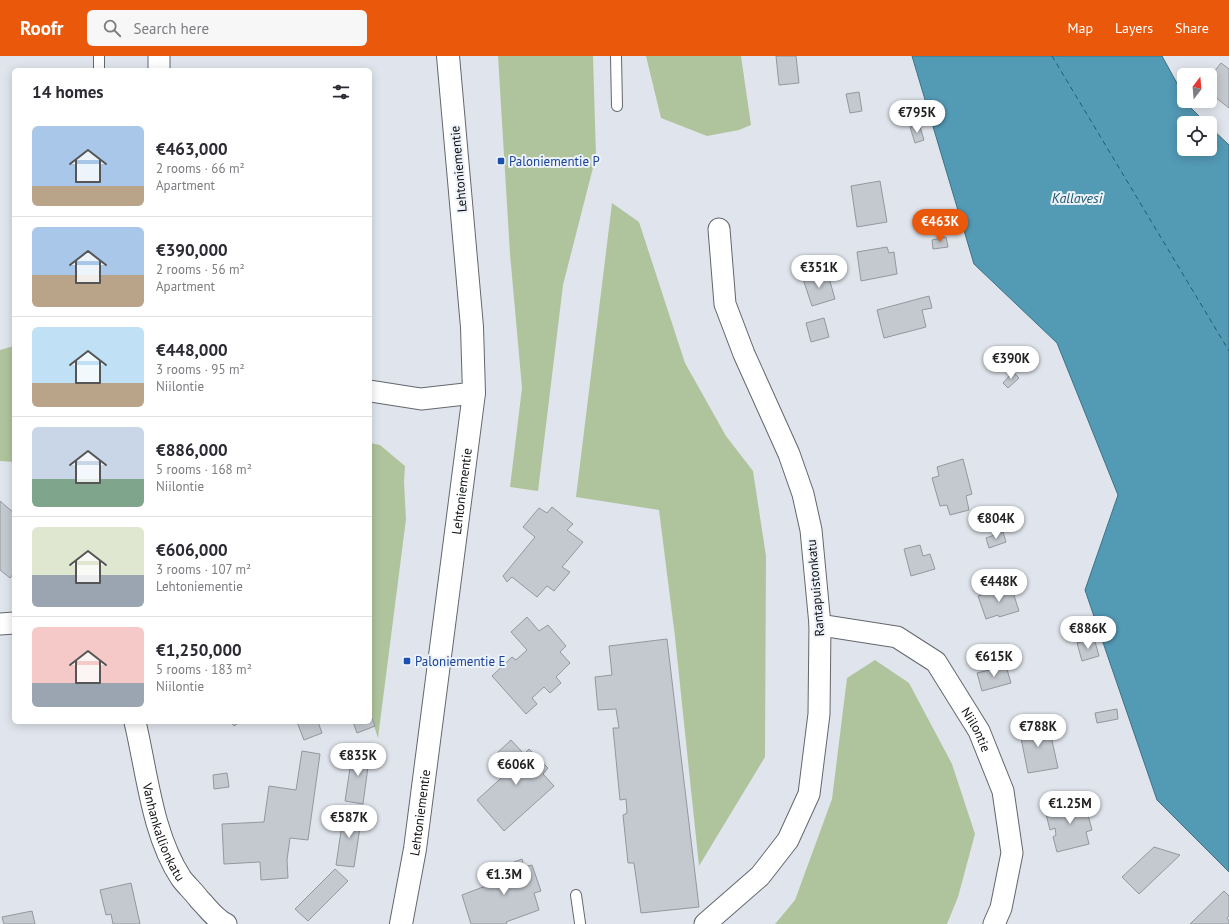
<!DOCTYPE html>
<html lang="en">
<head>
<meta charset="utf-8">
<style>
  body { margin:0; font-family:"PT Sans",sans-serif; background:#f7f7f7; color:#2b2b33; height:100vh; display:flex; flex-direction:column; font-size:15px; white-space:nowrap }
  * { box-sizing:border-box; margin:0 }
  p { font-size:13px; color:#7c7c81 }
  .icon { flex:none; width:22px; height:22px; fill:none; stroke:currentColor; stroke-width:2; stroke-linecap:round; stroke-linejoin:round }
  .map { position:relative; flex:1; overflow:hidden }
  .side { position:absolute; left:12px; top:12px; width:360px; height:656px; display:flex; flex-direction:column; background:#fff; border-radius:6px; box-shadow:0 2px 10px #0003 }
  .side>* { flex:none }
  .needle { width:26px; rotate:16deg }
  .buttons { position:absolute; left:1177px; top:12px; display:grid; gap:8px }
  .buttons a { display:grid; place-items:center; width:40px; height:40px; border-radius:6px; background:#fff; box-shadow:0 2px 10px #0003; font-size:20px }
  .price { position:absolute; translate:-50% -34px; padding:0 9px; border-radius:14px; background:#fff; color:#222; font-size:13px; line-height:26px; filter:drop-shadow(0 1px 2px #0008) }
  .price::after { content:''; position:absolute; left:50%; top:24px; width:12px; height:9px; margin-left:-6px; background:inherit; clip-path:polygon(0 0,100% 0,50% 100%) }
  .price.selected { background:#ea580c; color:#fff }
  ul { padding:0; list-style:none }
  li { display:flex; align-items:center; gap:12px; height:100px; padding:0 20px }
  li+li { border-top:1px solid #e1e1e2 }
  li span { display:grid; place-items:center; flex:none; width:112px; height:80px; border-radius:6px; color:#555 }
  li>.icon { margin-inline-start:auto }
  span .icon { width:48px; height:48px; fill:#fffc; stroke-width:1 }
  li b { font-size:17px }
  h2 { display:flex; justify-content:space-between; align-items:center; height:48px; padding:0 20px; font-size:17px }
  header { display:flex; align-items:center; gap:24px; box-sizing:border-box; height:56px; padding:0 20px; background:#ea580c; color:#fff }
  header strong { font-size:19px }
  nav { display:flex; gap:22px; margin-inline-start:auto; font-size:14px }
  .search { width:280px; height:36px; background:#f7f7f7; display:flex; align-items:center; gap:10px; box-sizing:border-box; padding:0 14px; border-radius:6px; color:#7c7c81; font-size:15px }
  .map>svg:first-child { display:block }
</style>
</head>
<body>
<header>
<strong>Roofr</strong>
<div class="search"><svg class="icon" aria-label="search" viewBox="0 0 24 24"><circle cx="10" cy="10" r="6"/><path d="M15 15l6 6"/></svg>Search here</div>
<nav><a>Map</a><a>Layers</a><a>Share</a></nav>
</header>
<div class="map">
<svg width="1229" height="868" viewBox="0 0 1229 868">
  <rect width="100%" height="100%" fill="#e0e5ed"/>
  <path fill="#afc49d" d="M498 0H593L596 100 563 229 538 435 510 431 522 332 510 198Z
    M646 0H741L751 69 739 74 707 80 661 62Z
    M612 147 639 166 685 307 726 380 753 415 766 500 765 701 699 810 675 581 659 454 576 441Z
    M14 290V406L0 405V294Z
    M370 387 380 389 405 410 404 426 406 463 378 682 370 658Z
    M875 604 909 627 952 708 975 778 958 841 947 868H775L795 844 832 743 847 622Z"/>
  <path fill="#539ab5" stroke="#3e7184" d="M912 0H1162L1184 40V45H1187L1190 51 1206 67H1184V93H1210V71L1229 89V816L1157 744 1085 534 1118 439 1057 287 974 208Z"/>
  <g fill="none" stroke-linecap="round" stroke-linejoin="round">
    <path stroke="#215b6f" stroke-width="1" stroke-dasharray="5 4" stroke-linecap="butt" d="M1052 0 1229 295"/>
  </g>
  <path fill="#c4c9d0" stroke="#93979e" d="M776 0H796L799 27 779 29Z
    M1221 7 1229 13V52L1210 37V21Z
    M859 36 862 55 850 57 846 38Z
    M919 68 924 84 915 87 910 71Z
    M880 125 887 166 857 171 851 130Z
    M946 181 948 191 933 193 932 184Z
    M887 191 889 197 894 196 897 218 861 225 857 196Z
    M827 215 835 243 812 250 803 223Z
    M929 240 932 252 922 254 926 271 884 282 877 254Z
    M824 262 829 281 811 286 806 267Z
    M1013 316 1019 322 1008 332 1003 327Z
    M963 403 972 438 966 440 969 454 950 459 947 449 940 450 932 422 939 420 937 411Z
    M0 445 14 457V517L10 522 0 514Z
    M552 451 573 468 567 474 583 486 562 511 570 516 554 535 547 530 537 541 512 521 507 526 503 520 535 481 523 471 539 452 547 457Z
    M1003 476 1006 486 989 492 986 482Z
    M920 489 923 500 930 498 935 513 911 520 904 493Z
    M1011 530 1019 555 999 561 998 559 986 563 978 540Z
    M527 561 539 575 548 569 566 590 560 596 570 607 556 621 561 627 550 637 544 631 532 642 537 648 526 658 492 620 512 601 516 604 527 594 511 576Z
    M1094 582 1099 600 1082 605 1077 587Z
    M667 583 699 851 641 857 634 807H628L623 759 627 757 626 743 620 744 613 672H619L616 653 598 654 595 621 612 619 609 590Z
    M1006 610 1011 627 982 635 977 617Z
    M1117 653 1118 663 1097 667 1095 657Z
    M370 657 375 670 357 677 353 666H370Z
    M231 666H240L234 670Z
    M297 666H318L322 677 304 684Z
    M1048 666 1058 712 1028 717 1019 672Z
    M511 684 524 698 529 693 548 712 543 718 554 730 504 775 477 744 509 715 495 699Z
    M353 693 370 696 363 748 345 745Z
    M302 695 320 698 308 784 290 782 287 804 288 822 261 824 260 806 224 808 222 768 264 766 269 730 296 734Z
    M227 717 229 731 214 733 213 719Z
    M1084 744 1092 774 1086 776 1089 788 1057 796 1053 781 1056 779 1055 772 1050 774 1045 754Z
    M344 755 362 758 354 811 336 809Z
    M1154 791 1180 799 1139 838 1122 821Z
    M522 803 524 811 532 809 541 835 534 837 539 854 506 866 507 868H471L462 839 496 826 491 815Z
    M335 813 348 825 308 865 295 853Z
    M131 827 140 868H113L111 858 106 859 100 834Z
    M1224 835 1229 840V860L1227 862 1229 865V868H1190Z
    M32 855 35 868H4L2 861Z"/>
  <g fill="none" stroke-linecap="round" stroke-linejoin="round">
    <defs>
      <path id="service" d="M616 0 617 50
        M99 14V0
        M576 839 580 867"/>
      <g id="minor">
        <path d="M159 14V0"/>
        <path d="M370 335 421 343 474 337"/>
        <path d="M0 568 14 567"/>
        <path id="s1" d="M820 569 897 581 936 606 979 675 1003 735 1012 797 1001 852 994 868"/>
        <path id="s2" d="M135 666C147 716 152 778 181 822 186 829 194 836 199 843 207 851 215 863 226 868"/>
        <path d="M705 868 760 820 788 784 809 738 819 658 820 569 811 474 803 438 789 398 744 298 725 248 719 173"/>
      </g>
      <g id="secondary">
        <path id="s3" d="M401 868 415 793 474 337 472 271 448 0"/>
      </g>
    </defs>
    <use href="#service" stroke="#63676d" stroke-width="12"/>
    <use href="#minor" stroke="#63676d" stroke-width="23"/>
    <use href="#secondary" stroke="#63676d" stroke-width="24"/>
    <use href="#service" stroke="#fff" stroke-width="10"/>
    <use href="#minor" stroke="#fff" stroke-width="21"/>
    <use href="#secondary" stroke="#fff" stroke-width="22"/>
  </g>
  <g fill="#1a4fb4" stroke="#eef2fa" stroke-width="1.5">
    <rect x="497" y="101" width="8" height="8" rx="2"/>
    <rect x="403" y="601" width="8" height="8" rx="2"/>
  </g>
  <g text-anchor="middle" stroke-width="4" stroke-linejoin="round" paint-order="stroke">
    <g font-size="13" fill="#164399" stroke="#eef2fa" text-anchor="start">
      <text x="509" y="110">Paloniementie P</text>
      <text x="415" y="610">Paloniementie E</text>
    </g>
    <g font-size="13" fill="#0e1012" stroke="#eef2fa">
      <text transform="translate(458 113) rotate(-95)" y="5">Lehtoniementie</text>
      <text dy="5" stroke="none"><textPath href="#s3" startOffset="437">Lehtoniementie</textPath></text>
      <text transform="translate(815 532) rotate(-95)" y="5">Rantapuistonkatu</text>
      <text dy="5" stroke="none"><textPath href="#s1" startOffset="203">Niilontie</textPath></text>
      <text dy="5" stroke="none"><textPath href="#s3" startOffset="113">Lehtoniementie</textPath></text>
      <text dy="5" stroke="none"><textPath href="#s2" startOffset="114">Vanhankallionkatu</textPath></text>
    </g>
    <g font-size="14" font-style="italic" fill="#215b6f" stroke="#eef2fa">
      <text x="1077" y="147">Kallavesi</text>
    </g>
  </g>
</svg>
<div class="buttons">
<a><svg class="needle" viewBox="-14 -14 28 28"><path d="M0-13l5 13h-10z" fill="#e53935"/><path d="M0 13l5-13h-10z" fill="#7c7c81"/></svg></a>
<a><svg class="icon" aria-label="locate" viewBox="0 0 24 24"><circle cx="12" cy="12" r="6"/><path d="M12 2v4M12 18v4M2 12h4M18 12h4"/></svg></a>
</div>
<b class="price" style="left:917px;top:78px">€795K</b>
<b class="price selected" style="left:940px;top:187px">€463K</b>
<b class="price" style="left:819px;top:233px">€351K</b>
<b class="price" style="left:1011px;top:324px">€390K</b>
<b class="price" style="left:996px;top:484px">€804K</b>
<b class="price" style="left:999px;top:547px">€448K</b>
<b class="price" style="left:1088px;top:594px">€886K</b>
<b class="price" style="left:994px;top:622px">€615K</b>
<b class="price" style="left:1038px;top:692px">€788K</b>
<b class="price" style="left:358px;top:721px">€835K</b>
<b class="price" style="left:516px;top:730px">€606K</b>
<b class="price" style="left:1070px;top:769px">€1.25M</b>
<b class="price" style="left:349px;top:783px">€587K</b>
<b class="price" style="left:504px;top:840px">€1.3M</b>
<section class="side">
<h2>14 homes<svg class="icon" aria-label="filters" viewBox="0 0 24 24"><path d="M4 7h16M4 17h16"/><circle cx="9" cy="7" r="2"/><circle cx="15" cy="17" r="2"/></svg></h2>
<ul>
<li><span style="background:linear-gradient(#a9c7e8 75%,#b9a48a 0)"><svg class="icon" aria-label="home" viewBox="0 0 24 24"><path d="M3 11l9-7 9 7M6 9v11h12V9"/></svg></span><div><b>€463,000</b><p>2 rooms · 66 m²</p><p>Apartment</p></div></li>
<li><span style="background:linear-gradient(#a9c7e8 60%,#b9a48a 0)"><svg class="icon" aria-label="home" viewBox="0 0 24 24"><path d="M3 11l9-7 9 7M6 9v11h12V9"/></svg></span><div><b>€390,000</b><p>2 rooms · 56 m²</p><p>Apartment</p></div></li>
<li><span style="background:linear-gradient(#bfe0f5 70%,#b9a48a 0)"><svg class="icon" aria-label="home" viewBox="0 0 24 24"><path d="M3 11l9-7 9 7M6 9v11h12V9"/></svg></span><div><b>€448,000</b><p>3 rooms · 95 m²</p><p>Niilontie</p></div></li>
<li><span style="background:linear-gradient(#c9d6e8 65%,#7fa58c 0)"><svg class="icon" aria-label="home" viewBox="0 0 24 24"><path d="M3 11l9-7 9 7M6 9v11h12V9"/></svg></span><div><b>€886,000</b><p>5 rooms · 168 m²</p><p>Niilontie</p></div></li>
<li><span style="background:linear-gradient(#dfe7d0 60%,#9aa5b1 0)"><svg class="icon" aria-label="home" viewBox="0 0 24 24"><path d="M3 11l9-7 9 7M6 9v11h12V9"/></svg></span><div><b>€606,000</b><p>3 rooms · 107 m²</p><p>Lehtoniementie</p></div></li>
<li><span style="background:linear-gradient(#f6c9c9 70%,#9aa5b1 0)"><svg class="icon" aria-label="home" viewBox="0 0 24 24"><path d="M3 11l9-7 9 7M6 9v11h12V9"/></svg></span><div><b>€1,250,000</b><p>5 rooms · 183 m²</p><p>Niilontie</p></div></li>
</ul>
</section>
</div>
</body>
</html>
